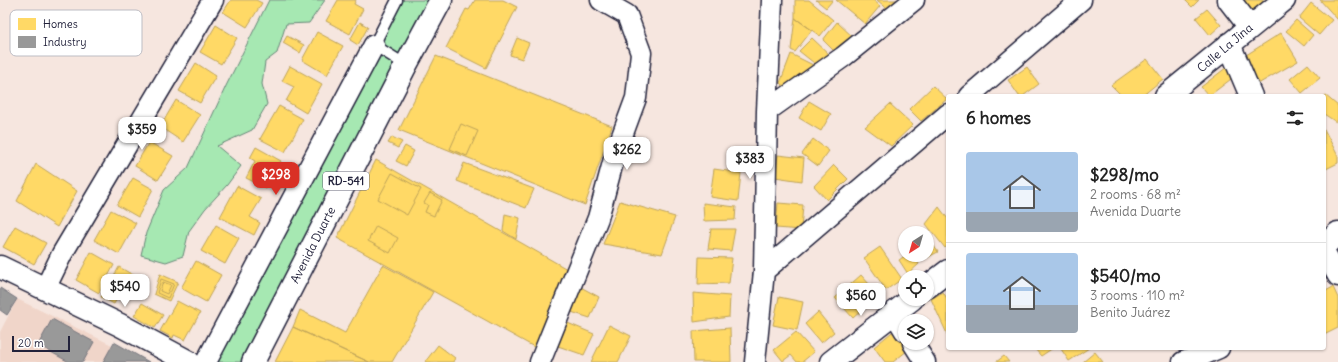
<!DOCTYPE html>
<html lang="en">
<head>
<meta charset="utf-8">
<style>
  body { margin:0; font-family:Delius,sans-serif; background:#f6f6f6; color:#222; height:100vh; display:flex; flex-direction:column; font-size:15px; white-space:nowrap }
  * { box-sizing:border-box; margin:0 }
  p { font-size:13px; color:#767676 }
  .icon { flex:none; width:22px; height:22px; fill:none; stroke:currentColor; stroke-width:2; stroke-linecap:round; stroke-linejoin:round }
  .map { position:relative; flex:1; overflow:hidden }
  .details { position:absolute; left:946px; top:94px; width:380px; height:256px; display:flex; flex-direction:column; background:#fff; border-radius:4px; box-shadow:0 1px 3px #0004 }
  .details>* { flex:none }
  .needle { width:26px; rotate:217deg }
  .fabs { position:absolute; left:898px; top:226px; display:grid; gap:8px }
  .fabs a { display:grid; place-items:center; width:36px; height:36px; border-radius:50%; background:#fff; box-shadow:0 1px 3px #0004; font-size:20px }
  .scale { position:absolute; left:12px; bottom:10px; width:58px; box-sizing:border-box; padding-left:4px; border:2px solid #22223b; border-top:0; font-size:11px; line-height:14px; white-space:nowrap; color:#22223b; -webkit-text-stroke:3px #fff; paint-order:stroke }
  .price { position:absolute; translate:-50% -34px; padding:0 9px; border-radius:8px; background:#fff; color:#222; font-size:13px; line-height:26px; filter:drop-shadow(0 1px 2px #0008) }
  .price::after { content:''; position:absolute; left:50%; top:24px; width:12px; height:9px; margin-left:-6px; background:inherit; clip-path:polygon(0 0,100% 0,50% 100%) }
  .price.on { background:#d93025; color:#fff }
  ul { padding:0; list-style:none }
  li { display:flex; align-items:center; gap:12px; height:100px; padding:0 20px }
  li+li { border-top:1px solid #e0e0e0 }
  li span { display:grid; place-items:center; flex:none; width:112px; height:80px; border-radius:4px; color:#555 }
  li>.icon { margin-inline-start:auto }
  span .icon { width:48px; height:48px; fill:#fffc; stroke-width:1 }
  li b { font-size:17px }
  h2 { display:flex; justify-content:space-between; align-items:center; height:48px; padding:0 20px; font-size:17px }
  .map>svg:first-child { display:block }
</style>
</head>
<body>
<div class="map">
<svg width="1338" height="362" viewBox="0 0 1338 362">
  <rect width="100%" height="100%" fill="#f6e6df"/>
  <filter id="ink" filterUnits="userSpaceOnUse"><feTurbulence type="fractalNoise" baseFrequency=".025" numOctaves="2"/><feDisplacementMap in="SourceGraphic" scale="8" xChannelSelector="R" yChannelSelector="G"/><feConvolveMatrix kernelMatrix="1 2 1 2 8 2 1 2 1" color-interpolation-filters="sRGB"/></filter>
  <g filter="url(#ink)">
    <path fill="#f0d5c9" d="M17 299 147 362H0V332Z"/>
    <path fill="#a6e8b2" stroke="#648576" d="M269 0H325L309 23 286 24 277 53 265 62 262 84 267 104 252 130 217 146 241 166 227 185 205 209 189 231 183 256 166 262 141 255 146 233 164 190 188 168 226 86Z
      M399 0H439L406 64 375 45Z
      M374 45 406 65 253 362H206Z"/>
    <path fill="#ffd966" stroke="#bda259" d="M231 0H256L262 3 247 27 223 12Z
      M338 0H356L354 4 363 9 350 34 326 21Z
      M475 0H503L517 7 486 68 446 48 466 9 469 10Z
      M795 0H809L833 20 820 36 795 18Z
      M816 0H833L826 8Z
      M836 0H873L880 6 865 24Z
      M877 0H902L890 11Z
      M1185 0H1199L1192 7Z
      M1241 0H1268L1253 13Z
      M1320 0H1338V20Z
      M1311 3 1332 20 1319 35 1299 18Z
      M1207 9 1221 25 1210 35 1196 18Z
      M795 18 812 30 795 52 791 50Z
      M1296 20 1313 35 1304 46 1286 31Z
      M360 22 368 27 358 45 350 40Z
      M837 22 855 39 837 54 823 40Z
      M216 25 237 38 221 64 200 52Z
      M317 32 343 46 327 75 302 60Z
      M1281 33 1298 61 1258 84 1243 57Z
      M287 36 304 45 300 53 283 43Z
      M517 38 529 43 522 59 510 55Z
      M812 38 831 56 819 67 799 51Z
      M791 54 815 66 788 90 780 83Z
      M436 56 612 126 585 205 399 130Z
      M1147 59 1163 79 1142 96H1122L1111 85Z
      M196 63 216 76 200 103 179 91Z
      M1308 64 1320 78 1302 93 1290 79Z
      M290 66 322 84 306 113 286 101 294 87 282 81Z
      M1027 67 1039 84 1023 96H1019L1008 80Z
      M1227 67 1235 76 1209 96 1201 87Z
      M933 86 947 99 921 121 909 109Z
      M1325 95 1338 106V119L1336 122 1324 114Z
      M176 100 200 115 183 142 160 127Z
      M809 101 831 114 821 131 799 118Z
      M890 104 913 125 891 146 865 127Z
      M279 106 303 119 285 152 260 139Z
      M461 124 478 131 467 156 450 149Z
      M1324 129 1338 156V163L1324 170Z
      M392 137 402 142 398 148 388 143Z
      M813 139 829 151 818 166 802 154Z
      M149 142 173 156 158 180 135 166Z
      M405 146 414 151 406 166 396 161Z
      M256 147 281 161 266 188 246 178 255 161 250 158Z
      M778 155 804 158 802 181 775 177Z
      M376 160 567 269 536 348 337 238Z
      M464 163 534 189 526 208 457 181Z
      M36 164 77 191 57 227 17 201Z
      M834 165 848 179 827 200 814 186Z
      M714 169 741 173 738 201 710 197Z
      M392 173 421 189 407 215 378 199Z
      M133 178 153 189 138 217 117 205Z
      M237 186 261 199 250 217 260 223 254 235 220 217Z
      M430 193 442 200 434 216 425 212 428 205 424 203Z
      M620 201 675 217 662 254 603 244Z
      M703 203 736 207 735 220 704 221Z
      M778 203 803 205 801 230 776 228Z
      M939 207 948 219V245L945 248 926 224Z
      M111 210 136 223 119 254 94 240Z
      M505 214 520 218 516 239 503 231Z
      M216 225 239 238 225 264 201 251Z
      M15 226 46 243 34 264 3 247Z
      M376 226 398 238 390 253 368 241Z
      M711 229H735L731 251 708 249Z
      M927 236 938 252 928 257 926 255Z
      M880 247 902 279 886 290 864 258Z
      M91 252 114 265 99 293 76 280Z
      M906 255H913L919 264 908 274 899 260Z
      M699 257 732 258 729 283 698 284Z
      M196 261 221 275 206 302 181 288Z
      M383 265 433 292 392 362H369L293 327 300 310 345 333Z
      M119 267 142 280 135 293 112 280Z
      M160 274 178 282 169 301 154 294Z
      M861 275 879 295 853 318 835 298Z
      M161 279 174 284 168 298 157 293Z
      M163 282 171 285 167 294 160 291Z
      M109 283 122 290 114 304 101 297Z
      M577 285 599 297 590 318 565 310Z
      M1333 287 1338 298V328L1326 334 1324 330V292Z
      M943 292 948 300V336L931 299Z
      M693 293 730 296 729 317 694 322Z
      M779 297 803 302 797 330 773 325Z
      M177 301 200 313 185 340 174 335 173 338 160 331Z
      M142 303 163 315 155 328 134 316Z
      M818 312 834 332 821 343 805 324Z
      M558 319 594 334 584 355 555 345Z
      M609 325 631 336 618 362H591Z
      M293 327 369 362H275Z
      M730 328 731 362H694L693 331Z
      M897 328 912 347 893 362H885L874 347Z
      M796 332 814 352 802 362H797L791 355 783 361 774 350Z
      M438 345 455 358 453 362H425Z
      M1034 348H1053L1041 356Z
      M1063 348H1089L1069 361 1061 349Z
      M1095 352 1103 362H1083Z
      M1004 356 1009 362H996Z"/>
    <path fill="#999" stroke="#75757d" d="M0 288 17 299 7 315 0 310Z
      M52 319 94 342 83 362H69L38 345Z
      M114 342 149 362H103Z"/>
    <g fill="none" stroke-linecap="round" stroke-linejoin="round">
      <defs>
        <path id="service" d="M397 0 374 45 406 65"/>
        <path id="minor" d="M969 96 1081 0
          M767 111 843 57 914 0
          M1324 251 1338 276
          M764 271 948 114
          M45 289 62 254 213 0
          M894 313 905 331
          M913 343 925 362
          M206 362 374 45
          M540 362 598 218 615 155 636 98 641 53 627 15 601 0
          M755 362 764 271 767 111 772 0
          M1183 362 1198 357 1219 348"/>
        <path id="secondary" d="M1229 0 1250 27
          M1229 44 1251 96
          M1166 96 1284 0
          M1324 246 1338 233
          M0 267 120 325 189 362
          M927 287 948 271
          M831 362 912 299"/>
        <path id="primary" d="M253 362 406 65 441 0"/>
      </defs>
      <use href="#service" stroke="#22223b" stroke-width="13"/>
      <use href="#minor" stroke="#22223b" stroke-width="23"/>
      <use href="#secondary" stroke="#22223b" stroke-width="25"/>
      <use href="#primary" stroke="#22223b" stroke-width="25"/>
      <use href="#service" stroke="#fff" stroke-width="10"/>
      <use href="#minor" stroke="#fff" stroke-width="20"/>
      <use href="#secondary" stroke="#fff" stroke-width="22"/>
      <use href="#primary" stroke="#fff" stroke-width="22"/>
    </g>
  </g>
  <g text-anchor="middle" stroke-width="4" stroke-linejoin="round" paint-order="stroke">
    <rect fill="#fff" stroke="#646476" stroke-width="1" x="323" y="172" width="46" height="18" rx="3"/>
    <g font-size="11" font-weight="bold" fill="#22223b">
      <text x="346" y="185">RD-541</text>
    </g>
    <g font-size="12" fill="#22223b" stroke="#fff">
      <text transform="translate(1225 48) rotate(-40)" y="4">Calle La Jina</text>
      <text transform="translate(313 245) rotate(-63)" y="4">Avenida Duarte</text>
    </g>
  </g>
  <rect x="10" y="10" width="132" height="46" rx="6" fill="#fff" stroke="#bdbdc4" stroke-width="1"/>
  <rect x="18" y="18" width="18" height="12" fill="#ffd966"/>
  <rect x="18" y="36" width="18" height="12" fill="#999"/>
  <g font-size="11" fill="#22223b">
    <text x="43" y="28">Homes</text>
    <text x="43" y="46">Industry</text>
  </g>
</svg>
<div class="fabs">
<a><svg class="needle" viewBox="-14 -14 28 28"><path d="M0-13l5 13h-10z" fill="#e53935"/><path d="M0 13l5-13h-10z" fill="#767676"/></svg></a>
<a><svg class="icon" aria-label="locate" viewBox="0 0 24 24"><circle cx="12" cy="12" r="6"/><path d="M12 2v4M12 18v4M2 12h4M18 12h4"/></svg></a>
<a><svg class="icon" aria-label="layers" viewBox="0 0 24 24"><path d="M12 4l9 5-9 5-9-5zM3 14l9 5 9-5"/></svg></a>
</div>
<div class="scale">20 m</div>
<b class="price" style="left:142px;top:151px">$359</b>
<b class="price" style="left:627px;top:171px">$262</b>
<b class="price" style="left:750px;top:180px">$383</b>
<b class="price on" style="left:276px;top:196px">$298</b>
<b class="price" style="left:125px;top:308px">$540</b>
<b class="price" style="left:861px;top:317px">$560</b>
<section class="details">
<h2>6 homes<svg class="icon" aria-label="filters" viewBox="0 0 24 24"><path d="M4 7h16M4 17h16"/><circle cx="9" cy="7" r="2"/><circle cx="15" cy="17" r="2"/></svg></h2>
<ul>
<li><span style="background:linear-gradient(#a9c7e8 75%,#9aa5b1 0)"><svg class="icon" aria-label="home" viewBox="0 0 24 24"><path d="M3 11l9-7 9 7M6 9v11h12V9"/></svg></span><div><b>$298/mo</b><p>2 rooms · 68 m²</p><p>Avenida Duarte</p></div></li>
<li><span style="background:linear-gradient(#a9c7e8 65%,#9aa5b1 0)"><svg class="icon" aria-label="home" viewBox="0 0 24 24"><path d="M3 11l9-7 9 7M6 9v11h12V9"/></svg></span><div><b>$540/mo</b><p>3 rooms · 110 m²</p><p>Benito Juárez</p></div></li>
</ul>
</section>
</div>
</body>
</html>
